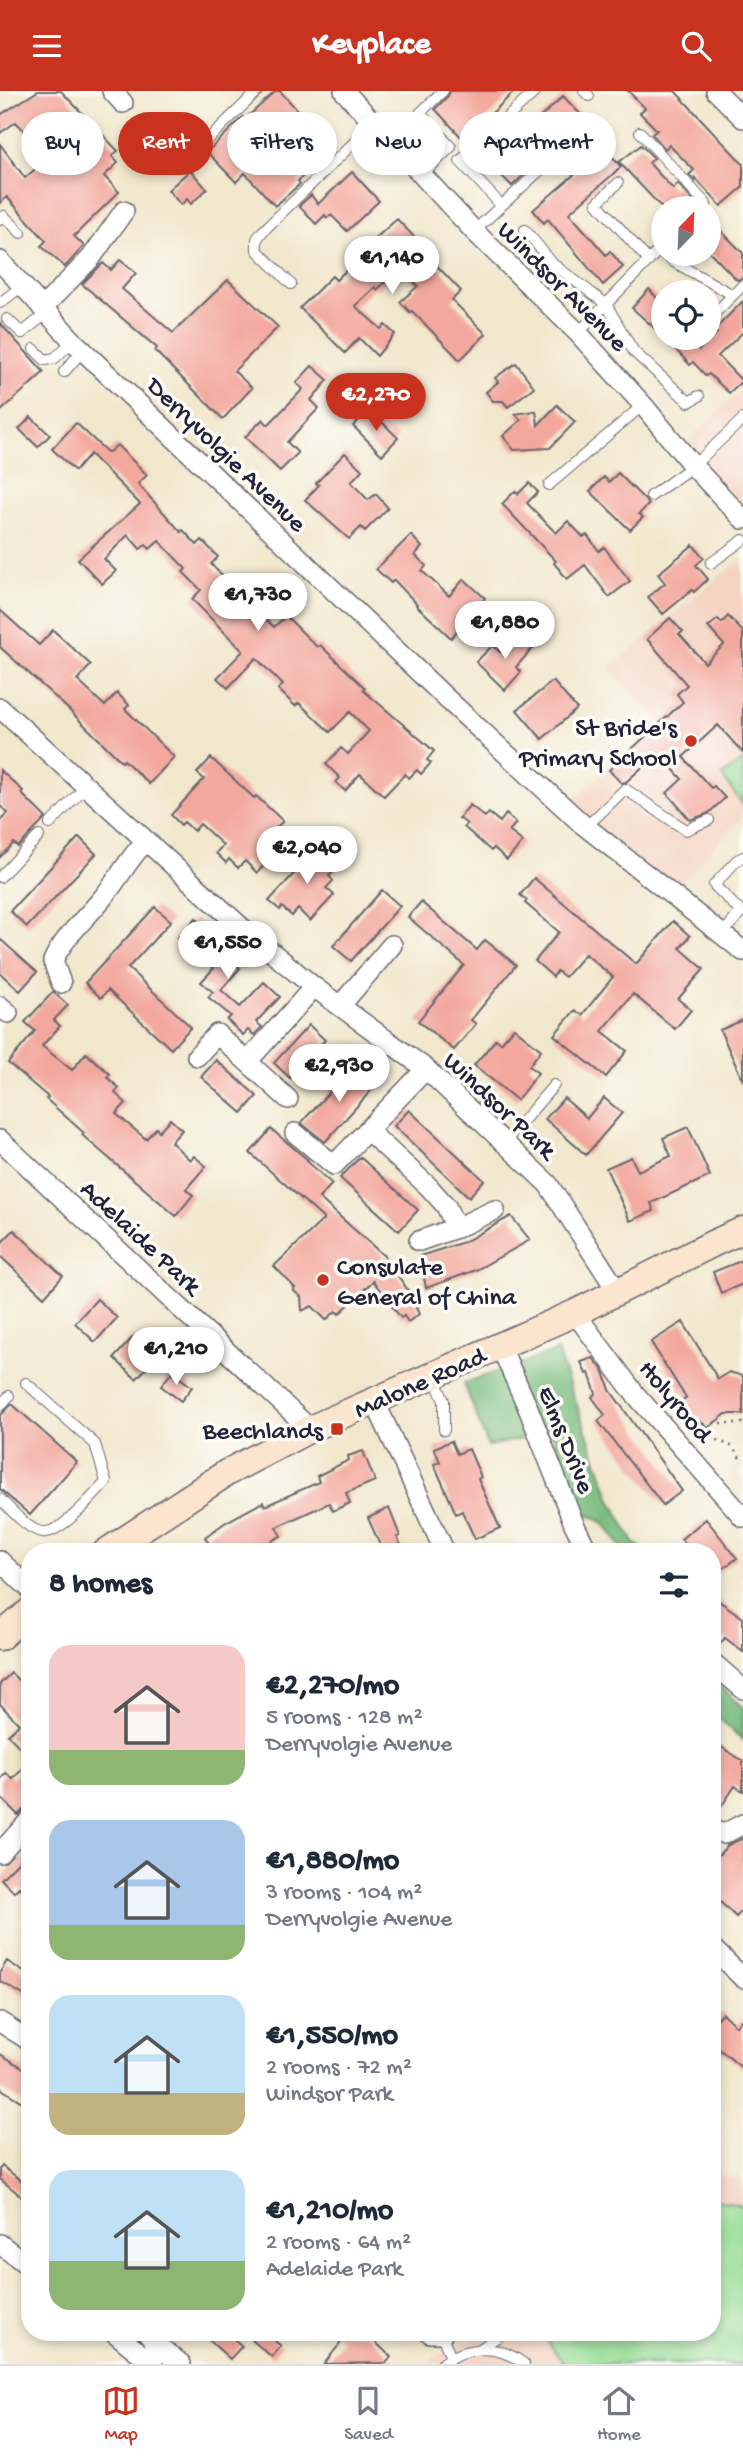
<!DOCTYPE html>
<html lang="en">
<head>
<meta charset="utf-8">
<style>
  body { margin:0; font-family:"Gochi Hand",sans-serif; background:#f6f6f7; color:#1f2937; height:100vh; display:flex; flex-direction:column; font-size:26px; white-space:nowrap }
  * { box-sizing:border-box; margin:0 }
  p { font-size:23px; color:#747a83 }
  .icon { flex:none; width:38px; height:38px; fill:none; stroke:currentColor; stroke-width:2; stroke-linecap:round; stroke-linejoin:round }
  .map { position:relative; flex:1; overflow:hidden }
  .sheet { position:absolute; left:21px; top:1452px; width:700px; height:798px; display:flex; flex-direction:column; background:#fff; border-radius:28px; box-shadow:0 4px 10px #0003 }
  .sheet>* { flex:none }
  .top-card { position:absolute; left:21px; top:21px; width:702px; height:63px; display:flex; gap:14px }
  .needle { width:46px; rotate:23deg }
  .fabs { position:absolute; left:651px; top:105px; display:grid; gap:14px }
  .fabs a { display:grid; place-items:center; width:70px; height:70px; border-radius:50%; background:#fff; box-shadow:0 4px 10px #0003; font-size:35px }
  .price { position:absolute; translate:-50% -60px; padding:0 16px; border-radius:24px; background:#fff; color:#222; font-size:23px; line-height:46px; filter:drop-shadow(0 2px 4px #0008) }
  .price::after { content:''; position:absolute; left:50%; top:42px; width:21px; height:16px; margin-left:-10px; background:inherit; clip-path:polygon(0 0,100% 0,50% 100%) }
  .price.on { background:#c8321e; color:#fff }
  ul { padding:0; list-style:none }
  li { display:flex; align-items:center; gap:21px; height:175px; padding:0 28px }
  li span { display:grid; place-items:center; flex:none; width:196px; height:140px; border-radius:21px; color:#555 }
  li>.icon { margin-inline-start:auto }
  span .icon { width:84px; height:84px; fill:#fffc; stroke-width:1 }
  li b { font-size:30px }
  h2 { display:flex; justify-content:space-between; align-items:center; height:84px; padding:0 28px; font-size:30px }
  .pill { padding:0 24px; border-radius:32px; background:#fff; box-shadow:0 4px 10px #0003; font-size:24px; line-height:63px }
  .pill.on { background:#c8321e; color:#fff }
  header { display:flex; justify-content:space-between; align-items:center; height:91px; padding:0 28px; background:#c8321e; color:#fff; font-size:32px; font-weight:800 }
  .dock { display:flex; justify-content:space-around; align-items:center; height:98px; border-top:2px solid #e0e1e3; background:#fff; font-size:19px; color:#747a83 }
  .dock a { display:grid; justify-items:center; gap:4px }
  .dock .on { color:#c8321e }
  .map>svg:first-child { display:block }
</style>
</head>
<body>
<header><svg class="icon" aria-label="menu" viewBox="0 0 24 24"><path d="M4 6h16M4 12h16M4 18h16"/></svg>Keyplace<svg class="icon" aria-label="search" viewBox="0 0 24 24"><circle cx="10" cy="10" r="6"/><path d="M15 15l6 6"/></svg></header>
<div class="map">
<svg width="743" height="2273" viewBox="0 0 743 2273">
  <rect width="100%" height="100%" fill="#fdfcf7"/>
  <filter id="ink" filterUnits="userSpaceOnUse"><feTurbulence type="fractalNoise" baseFrequency=".0143" numOctaves="2"/><feDisplacementMap in="SourceGraphic" scale="14" xChannelSelector="R" yChannelSelector="G"/><feConvolveMatrix kernelMatrix="1 2 1 2 8 2 1 2 1" color-interpolation-filters="sRGB"/></filter>
  <filter id="wash" filterUnits="userSpaceOnUse"><feTurbulence type="fractalNoise" baseFrequency=".00686" numOctaves="4" result="noise"/><feDisplacementMap in="SourceGraphic" scale="28" xChannelSelector="R" yChannelSelector="G"/><feGaussianBlur stdDeviation="1.57" result="paint"/><feColorMatrix in="noise" values="0 0 0 0 0 0 0 0 0 0 0 0 0 0 0 0 0 1.4 0 .05"/><feComposite in="paint" operator="in"/></filter>
  <g filter="url(#wash)">
    <rect width="100%" height="100%" fill="#f1e7cc"/>
    <path fill="#f4d3c1" d="M743 297V417L684 354Z
      M743 466V669L722 685 743 714V725L674 800 565 716 661 631 609 577Z
      M712 2083 743 2088V2273H430L434 2266 486 2242H712Z"/>
    <path fill="#97dc95" stroke="#5c7f68" stroke-width="2" d="M743 669V714L722 685Z
      M712 2108 743 2115V2273H564L547 2250 555 2242H712Z"/>
    <path fill="#79bc7e" stroke="#4e6f5c" stroke-width="2" d="M557 1260 612 1411 634 1452 648 1461C615 1461 623 1455 605 1434 599 1428 588 1424 581 1420L552 1342 488 1355 464 1292Z
      M713 1588 743 1617V1649L712 1621Z"/>
    <g id="blocks">
      <path fill="#f3a89e" d="M38 0H61L118 60 112 65 118 72 104 85 119 101 74 145 84 155 65 176 41 155 46 150 7 106 0 112V53L25 87 49 66 16 31 0 42V24Z
        M276 0H280L301 23 294 30 326 64 298 90 300 93 275 115 245 82 236 91 207 61 243 26 245 28Z
        M450 0H515L464 49 435 18 448 5Z
        M628 0H675L743 73V96L721 115 695 87V90L689 84 694 79 669 54 665 58 652 43 657 39 640 22 645 17Z
        M563 5 584 27 512 95 491 74 523 41 524 42Z
        M641 54 654 67 649 72 673 98 678 93 692 108 687 117H662L619 71Z
        M605 57 621 76 569 122 606 164 610 160 623 176 603 194 548 128 544 132 533 119Z
        M190 79 207 98 191 113 187 108 181 114 168 99Z
        M352 81 379 110 347 140 331 124 327 127 325 124 316 133 299 115 311 104 318 113Z
        M397 128 423 155 421 158 461 200 452 209 486 243 460 269 412 220 410 221 400 211 418 195 400 177 377 199 375 196 355 215 381 238 385 234 395 243 377 265 359 247 345 262 300 217 332 185 336 189 353 173 350 170Z
        M720 139 743 162V187L737 189 709 160V150Z
        M120 169 136 182 122 198 173 242 228 189 278 236 234 280 252 297 223 328 155 260 157 257 82 193 103 172 111 179Z
        M649 198 663 214V245L632 217Z
        M743 210V241L718 265 742 290 729 302 709 283 706 285 693 271 690 274 665 247H687L699 259 717 242 714 239Z
        M0 232 44 281 0 321Z
        M516 272 534 296 508 316 503 310H493L486 301 498 291 495 287Z
        M312 275 328 289 311 309 319 317 287 351 298 362 280 380 245 346 263 328 268 334 303 298 296 292Z
        M557 314 575 331 550 357 514 359 503 345 521 329 515 323 536 320 538 334Z
        M365 323 370 328 375 324 398 347 382 364 353 335Z
        M31 326 50 344 38 356 19 338Z
        M76 332 108 362 117 354 147 384 138 393 181 441 183 439 197 454 202 449 218 466 211 473 231 494 226 499 246 520 252 514 274 536 286 525 317 556 320 554 365 597 363 599 434 660 427 669 431 672 421 683 417 679 409 687 405 683 384 705 360 683 345 700 336 691 340 687 326 673 341 657 348 663 369 640 350 621 330 641 299 612 295 615 278 598 283 594 256 567 228 597 217 587 243 560 192 508 201 499 183 481 186 478 159 450 150 458 146 454 140 458 128 444 104 468 116 480 102 493 78 468 140 413 90 363 75 380 52 358Z
        M345 362 362 379 351 391 368 409 376 403 388 417 365 440 361 436 349 448 305 409 319 394 316 392Z
        M618 382 649 413 639 423 643 426 630 439 590 400 604 386 609 391Z
        M529 392 538 401 527 412 556 442 568 430 583 446 587 444 599 460 604 456 630 490 609 506 585 474 567 488 554 472 556 470 502 413 515 400 518 403Z
        M411 444 422 456 415 464 426 475 422 480 449 505 464 488 485 507 451 547 416 514 417 513 394 489 391 492 376 478Z
        M693 454 704 467 696 474 708 488 694 501 692 499 663 523 648 506 665 492 658 483Z
        M0 519 39 554 53 539 91 574 77 589 105 615 117 602 129 614 125 618 174 666 149 693 124 669 122 671 66 616 0 556Z
        M728 525 743 541V662L718 634 683 666 711 697 714 695 725 707 709 722 690 729 667 702 682 688 658 662 626 691 621 692 609 679 683 611 677 603 687 594 647 548 670 527 683 541 679 543 705 572 724 554 708 536 718 528 722 532Z
        M518 543 533 557 516 576 521 581 505 599 476 571 493 554 500 561Z
        M553 590 577 618 542 648 517 619Z
        M211 667 254 707 256 705 283 730 276 737 280 742 273 749 281 756 257 782 245 770 238 777 229 768 226 772 216 762 223 754 200 733 194 740 184 731 181 734 171 724 204 688 197 682Z
        M0 679 23 700 21 702 46 727 18 756 14 752 0 766V730L8 722 0 715Z
        M470 714 485 726 489 722 500 731 506 723 516 732 509 740 523 751 507 769 494 757 491 760 464 736 467 733 459 727Z
        M79 746 96 763 27 836 10 820Z
        M309 753 336 778 329 785 333 790 326 797 334 804 310 830 298 818 292 825 282 816 280 819 269 810 302 774 295 767Z
        M534 787 636 873 673 830 690 845 680 857 704 878 678 908 691 919 675 938 633 903 602 940 627 960 606 986 554 944 575 919 582 924 613 886 585 863 565 886 557 880 553 886 535 870 559 841 525 812 527 809 520 804Z
        M382 799 400 815 351 870 333 855Z
        M421 811 477 859 485 849 516 874 471 929 476 933 454 959 418 930 464 874 408 826Z
        M155 816 171 830 128 877 191 936 171 958 108 899 101 907 85 892Z
        M196 827 217 848 213 852 240 877 221 899 240 916 264 891 280 906 256 931 262 936 254 944 248 939 243 944 227 929 231 925 208 906 213 901 201 891 214 877 197 860 194 862 178 846Z
        M0 848 37 881 20 900 0 882Z
        M53 901 68 914 54 929 60 935 42 955 72 979 86 962 110 983 107 986 119 997 115 1002 126 1012 116 1023 146 1048 156 1037 159 1040 170 1028 182 1039 171 1051 190 1069 194 1065 206 1075 186 1098 193 1104 176 1125 82 1044 84 1042 46 1008 48 1006 8 972 35 940 25 931Z
        M743 929V990L720 939Z
        M309 934 325 949 290 987 274 972Z
        M514 937 541 959 529 975 538 982 517 1009 474 974 496 948 501 952Z
        M216 969 257 1005 242 1022 201 986Z
        M354 974 376 994 325 1051 301 1032Z
        M564 1007 587 1027 604 1007 622 1022 586 1064 545 1028Z
        M409 1019 484 1089 469 1106 394 1035Z
        M688 1036 710 1085 651 1112 654 1120 630 1130 606 1077 631 1066 638 1080 671 1065 663 1047Z
        M271 1038 308 1069 307 1070 332 1093 319 1107 384 1165 419 1215 416 1217 419 1223 408 1231 404 1225 401 1227 373 1190 339 1223 336 1220 326 1229 312 1215 302 1220 301 1206 293 1199 295 1197 274 1175 324 1128 250 1062Z
        M360 1066 418 1119 399 1140 340 1087Z
        M511 1125 530 1149 476 1179 426 1197 420 1165 464 1151Z
        M14 1139 63 1185 44 1206 0 1165V1153Z
        M743 1169V1193L721 1202 713 1181Z
        M97 1208 117 1227 95 1251 75 1232Z
        M683 1231 718 1288 729 1281 743 1285V1323H726L709 1336 694 1327 686 1335 674 1315 686 1307 651 1251Z
        M133 1246 156 1267 136 1288 114 1267Z
        M593 1267 604 1281 610 1299 682 1400 663 1414 598 1330 605 1324 592 1306 596 1303 589 1282 586 1283 581 1271Z
        M172 1281 192 1296 181 1310 161 1295Z
        M12 1313 77 1371 30 1424 0 1398V1325Z
        M451 1350 457 1363 469 1358 481 1386 478 1388 500 1437 475 1448 462 1420 456 1423 434 1373 440 1371 434 1357Z
        M363 1360 375 1390 346 1402 350 1412 333 1420 329 1412 276 1436 281 1445 251 1461H195L208 1451 205 1446 226 1431 263 1411 265 1415 319 1391 317 1385 349 1369 348 1365Z
        M389 1417 400 1445 397 1446 404 1461H383L368 1427Z
        M706 1428 737 1467 712 1486V1461H691L681 1448Z
        M712 1505 743 1527V1561L725 1547 720 1553 712 1548Z
        M11 1582 30 1601V1667L8 1644 19 1633 0 1613V1593Z
        M712 1650 743 1670V1700L735 1695 721 1716 712 1710Z
        M30 1670V1712L18 1724 0 1706V1689L6 1682 13 1688Z
        M743 1747V1819L736 1826 712 1803V1771L728 1754Z
        M30 1759V1807L19 1796 14 1801 1 1788Z
        M7 1870 30 1885V1908L0 1890V1881Z
        M722 1922 736 1935 743 1927V1978L712 1952V1932Z
        M0 1963 30 1981V2004L26 2002 22 2011 0 1997Z
        M2 2075 30 2096V2112L0 2088V2078Z
        M216 2242H227L242 2255 230 2268 209 2249Z
        M259 2242H265L281 2255 272 2266 252 2249Z
        M335 2242H366L391 2266 386 2272 324 2273 343 2249Z"/>
    </g>
  </g>
  <g filter="url(#ink)">
    <use href="#blocks" fill-opacity="0" stroke="#6a676e" stroke-width="2"/>
    <g fill="none" stroke-linecap="round" stroke-linejoin="round">
      <defs>
        <path id="service" d="M584 0 589 5
          M640 41 706 113 702 117
          M201 55 258 0
          M422 84 451 56 420 22 443 0
          M618 92 597 112 649 170
          M500 113 460 70 536 0
          M0 128 4 125 21 142
          M525 139 553 173 606 213 634 261 689 311 699 305
          M474 140 549 71
          M664 163 674 171 733 204
          M291 193 257 159V148L262 141 374 32
          M0 212 22 195
          M713 224 743 194
          M7 228 22 242 47 222
          M578 242 663 155
          M34 258 45 269 55 267 73 250
          M64 281 83 259
          M549 394 643 314
          M651 405 693 375 743 328
          M711 472 743 449
          M50 733 85 696
          M586 736 625 698 686 739 709 729
          M0 786 39 745
          M722 843 741 821 714 794 737 769 743 766
          M504 1052 554 994
          M433 1284 444 1310V1339
          M0 1315 9 1305
          M0 1408C12 1419 27 1439 43 1441 60 1444 95 1403 106 1391L95 1353 26 1292
          M564 1461 582 1452
          M441 2242 451 2267
          M480 2258 503 2242
          M442 2273C467 2254 499 2253 524 2273"/>
        <path id="minor" d="M112 0 123 12
          M344 0 474 140 578 242 643 314 693 375 743 428
          M716 0 743 27
          M0 170 73 250 446 607 581 732 743 860
          M42 217 91 167 124 120
          M0 617 241 836 314 896 426 978 548 1093 618 1201
          M61 892 53 870C64 845 88 826 105 804 119 787 129 767 145 751
          M0 915 8 922
          M340 915 392 854
          M197 965 217 943 288 1008
          M248 970 314 896
          M367 1039 428 1095 446 1115 456 1137
          M295 1042 334 1074 426 978
          M0 1049 310 1338
          M419 1150 456 1137 495 1119
          M575 1222 635 1303 743 1426
          M500 1254 528 1317 574 1433 588 1461
          M374 1309 445 1461
          M0 1470 30 1498
          M712 1571 743 1598
          M712 1739 724 1743 743 1733
          M0 1762 29 1730
          M712 1857 743 1887
          M0 1931 30 1950
          M0 2153 30 2176
          M115 2242 153 2273
          M148 2242 158 2255 181 2273
          M430 2242H443"/>
        <path id="secondary" d="M106 1461 228 1381 310 1338 575 1222 714 1152 743 1139
          M0 1546 30 1520"/>
      </defs>
      <use href="#service" stroke="#6a676e" stroke-width="12"/>
      <use href="#minor" stroke="#6a676e" stroke-width="22"/>
      <use href="#secondary" stroke="#6a676e" stroke-width="29"/>
      <path stroke="#6a676e" stroke-width="2.5" stroke-dasharray="2 5" stroke-linecap="butt" d="M743 1332H714L711 1336 715 1348 731 1355 743 1371"/>
      <use href="#service" stroke="#fff" stroke-width="10"/>
      <use href="#minor" stroke="#fff" stroke-width="19"/>
      <use href="#secondary" stroke="#fbe5cf" stroke-width="26"/>
    </g>
  </g>
  <g fill="#c8321e" stroke="#fdfcf7" stroke-width="2.5">
    <circle cx="691" cy="650" r="7"/>
    <circle cx="323" cy="1189" r="7"/>
    <rect x="330" y="1331" width="14" height="14" rx="3.5"/>
  </g>
  <g text-anchor="middle" stroke-width="7" stroke-linejoin="round" paint-order="stroke">
    <g font-size="26" fill="#22223b" stroke="#fdfcf7">
      <text transform="translate(564 194) rotate(45)" y="9">Windsor Avenue</text>
      <text transform="translate(228 362) rotate(44)" y="9">Derryvolgie Avenue</text>
      <text transform="translate(501 1013) rotate(43)" y="9">Windsor Park</text>
      <text transform="translate(142 1145) rotate(43)" y="9">Adelaide Park</text>
      <text transform="translate(419 1290) rotate(-24)" y="9">Malone Road</text>
      <text transform="translate(677 1309) rotate(50)" y="9">Holyrood</text>
      <text transform="translate(568 1348) rotate(68)" y="9">Elms Drive</text>
    </g>
    <g font-size="26" fill="#22223b" stroke="#fdfcf7" text-anchor="end">
      <text x="677" y="644">St Bride's<tspan x="677" dy="30">Primary School</tspan></text>
      <text x="337" y="1183" text-anchor="start">Consulate<tspan x="337" dy="30">General of China</tspan></text>
      <text x="323" y="1347">Beechlands</text>
    </g>
  </g>
</svg>
<div class="fabs">
<a><svg class="needle" viewBox="-14 -14 28 28"><path d="M0-13l5 13h-10z" fill="#e53935"/><path d="M0 13l5-13h-10z" fill="#747a83"/></svg></a>
<a><svg class="icon" aria-label="locate" viewBox="0 0 24 24"><circle cx="12" cy="12" r="6"/><path d="M12 2v4M12 18v4M2 12h4M18 12h4"/></svg></a>
</div>
<b class="price" style="left:392px;top:205px">€1,140</b>
<b class="price on" style="left:376px;top:342px">€2,270</b>
<b class="price" style="left:258px;top:542px">€1,730</b>
<b class="price" style="left:505px;top:570px">€1,880</b>
<b class="price" style="left:307px;top:795px">€2,040</b>
<b class="price" style="left:228px;top:890px">€1,550</b>
<b class="price" style="left:339px;top:1013px">€2,930</b>
<b class="price" style="left:176px;top:1296px">€1,210</b>
<div class="top-card">
<a class="pill">Buy</a>
<a class="pill on">Rent</a>
<a class="pill">Filters</a>
<a class="pill">New</a>
<a class="pill">Apartment</a>
</div>
<section class="sheet">
<h2>8 homes<svg class="icon" aria-label="filters" viewBox="0 0 24 24"><path d="M4 7h16M4 17h16"/><circle cx="9" cy="7" r="2"/><circle cx="15" cy="17" r="2"/></svg></h2>
<ul>
<li><span style="background:linear-gradient(#f6c9c9 75%,#8fb573 0)"><svg class="icon" aria-label="home" viewBox="0 0 24 24"><path d="M3 11l9-7 9 7M6 9v11h12V9"/></svg></span><div><b>€2,270/mo</b><p>5 rooms · 128 m²</p><p>Derryvolgie Avenue</p></div></li>
<li><span style="background:linear-gradient(#a9c7e8 75%,#8fb573 0)"><svg class="icon" aria-label="home" viewBox="0 0 24 24"><path d="M3 11l9-7 9 7M6 9v11h12V9"/></svg></span><div><b>€1,880/mo</b><p>3 rooms · 104 m²</p><p>Derryvolgie Avenue</p></div></li>
<li><span style="background:linear-gradient(#bfe0f5 70%,#c2b280 0)"><svg class="icon" aria-label="home" viewBox="0 0 24 24"><path d="M3 11l9-7 9 7M6 9v11h12V9"/></svg></span><div><b>€1,550/mo</b><p>2 rooms · 72 m²</p><p>Windsor Park</p></div></li>
<li><span style="background:linear-gradient(#bfe0f5 65%,#8fb573 0)"><svg class="icon" aria-label="home" viewBox="0 0 24 24"><path d="M3 11l9-7 9 7M6 9v11h12V9"/></svg></span><div><b>€1,210/mo</b><p>2 rooms · 64 m²</p><p>Adelaide Park</p></div></li>
</ul>
</section>
</div>
<nav class="dock">
<a class="on"><svg class="icon" aria-label="map" viewBox="0 0 24 24"><path d="M3 6l6-2 6 2 6-2v14l-6 2-6-2-6 2zM9 4v14M15 6v14"/></svg>Map</a>
<a><svg class="icon" aria-label="saved" viewBox="0 0 24 24"><path d="M7 4h10v16l-5-4-5 4z"/></svg>Saved</a>
<a><svg class="icon" aria-label="home" viewBox="0 0 24 24"><path d="M3 11l9-7 9 7M6 9v11h12V9"/></svg>Home</a>
</nav>
</body>
</html>
